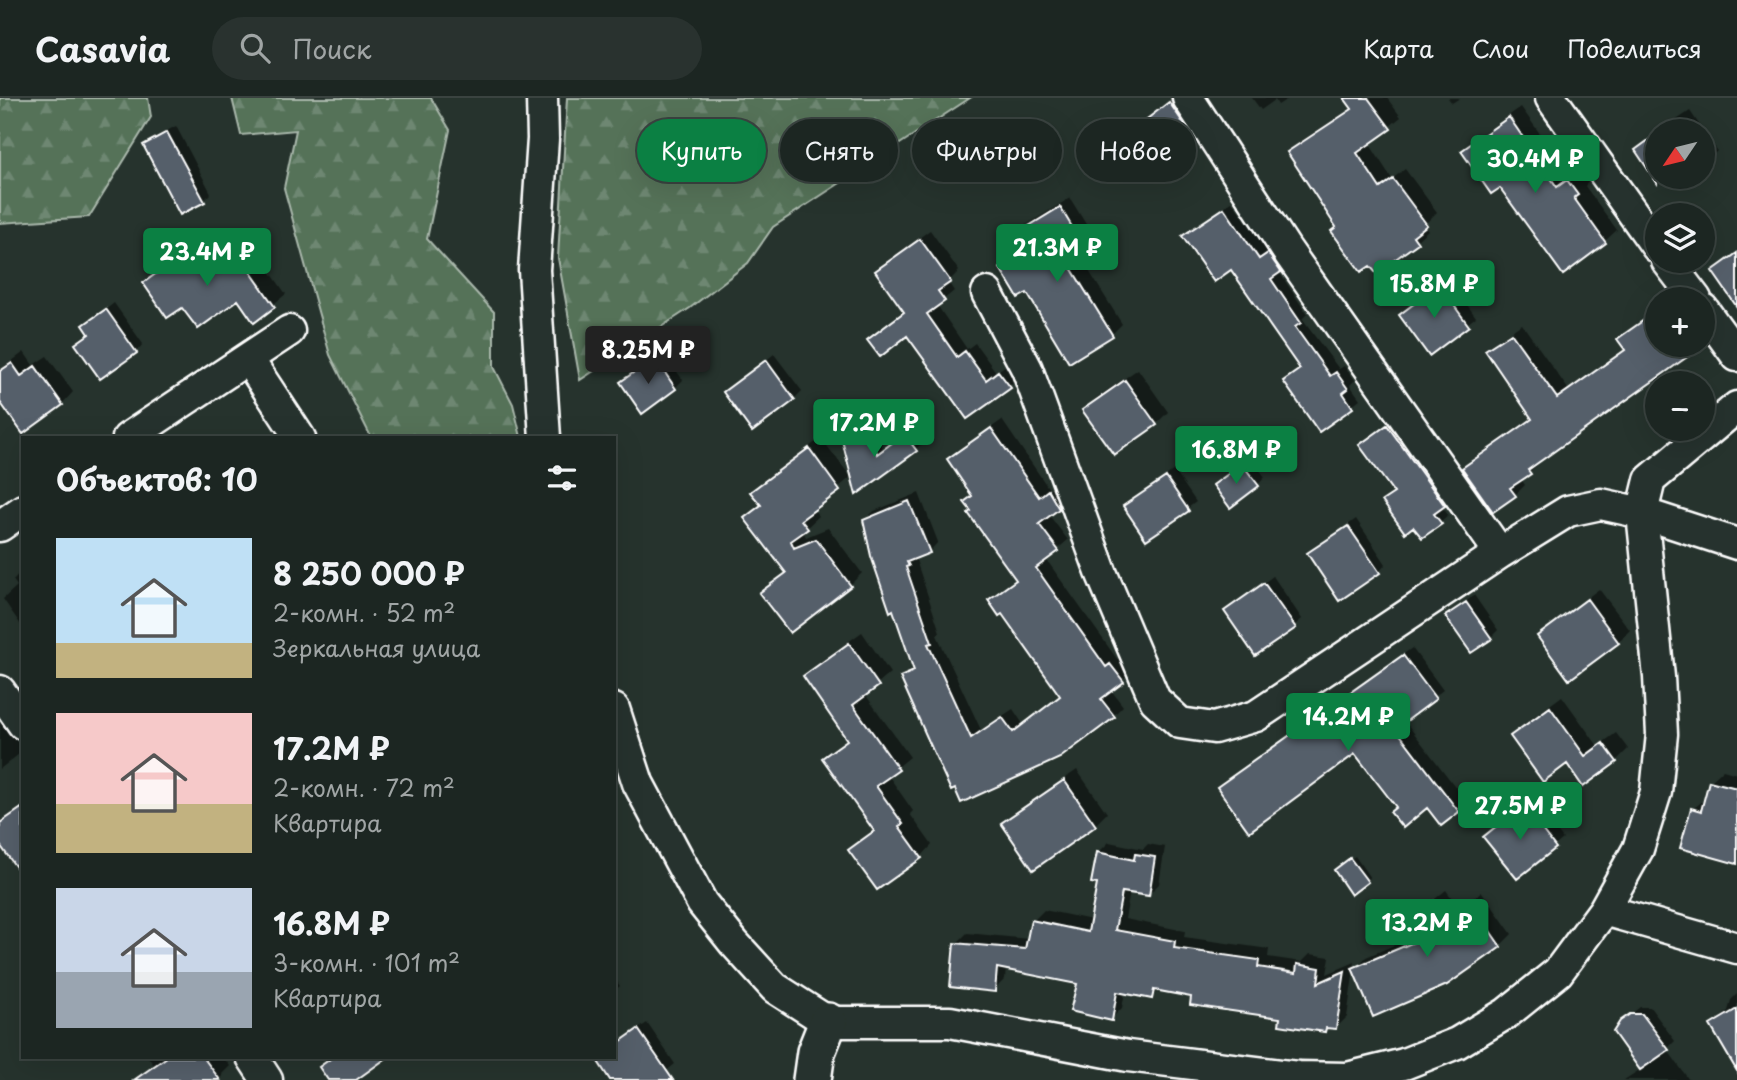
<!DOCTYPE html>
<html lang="ru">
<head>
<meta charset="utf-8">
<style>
  body { margin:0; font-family:"Playpen Sans",sans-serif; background:#29322f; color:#f1f3f6; height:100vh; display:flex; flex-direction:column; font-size:26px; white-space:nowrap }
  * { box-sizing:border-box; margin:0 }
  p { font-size:23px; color:#a0a5a5 }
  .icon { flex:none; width:38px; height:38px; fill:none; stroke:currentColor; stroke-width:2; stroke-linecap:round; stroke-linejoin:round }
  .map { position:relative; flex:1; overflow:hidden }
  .drawer { position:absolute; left:21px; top:338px; width:595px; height:623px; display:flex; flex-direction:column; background:#1c2622; border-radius:0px; box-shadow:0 7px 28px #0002,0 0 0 2px #3a4340 }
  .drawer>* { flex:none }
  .guide { position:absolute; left:637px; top:21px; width:665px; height:63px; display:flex; gap:14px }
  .needle { width:46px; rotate:235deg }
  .fabs { position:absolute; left:1645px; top:21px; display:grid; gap:14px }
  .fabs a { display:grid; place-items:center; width:70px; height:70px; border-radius:50%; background:#1c2622; box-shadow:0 7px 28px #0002,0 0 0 2px #3a4340; font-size:35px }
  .price { position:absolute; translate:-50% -60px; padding:0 16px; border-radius:7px; background:#0b8043; color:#fff; font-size:23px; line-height:46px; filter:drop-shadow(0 2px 4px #0008) }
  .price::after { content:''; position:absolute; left:50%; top:42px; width:21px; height:16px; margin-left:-10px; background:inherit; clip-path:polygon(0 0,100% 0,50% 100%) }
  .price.on { background:#222; color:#fff }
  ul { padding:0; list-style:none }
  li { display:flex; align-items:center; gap:21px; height:175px; padding:0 35px }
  li span { display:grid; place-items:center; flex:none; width:196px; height:140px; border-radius:0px; color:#555 }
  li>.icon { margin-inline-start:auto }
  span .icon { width:84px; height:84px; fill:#fffc; stroke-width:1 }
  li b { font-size:30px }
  h2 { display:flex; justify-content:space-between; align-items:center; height:84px; padding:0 35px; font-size:30px }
  .pill { padding:0 24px; border-radius:32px; background:#1c2622; box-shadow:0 7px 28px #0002,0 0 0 2px #3a4340; font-size:24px; line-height:63px }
  .pill.on { background:#0b8043; color:#fff }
  header { display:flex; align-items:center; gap:42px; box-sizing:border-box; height:98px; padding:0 35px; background:#1c2622; border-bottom:2px solid #3a4340 }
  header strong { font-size:33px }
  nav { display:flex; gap:38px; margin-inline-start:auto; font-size:24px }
  .search { width:490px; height:63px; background:#29322f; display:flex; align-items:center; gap:18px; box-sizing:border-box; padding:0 24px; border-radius:38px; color:#a0a5a5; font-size:26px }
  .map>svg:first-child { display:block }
</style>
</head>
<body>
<header>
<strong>Casavia</strong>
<div class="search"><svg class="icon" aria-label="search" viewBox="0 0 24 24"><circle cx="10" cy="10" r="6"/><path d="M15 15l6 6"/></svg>Поиск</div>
<nav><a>Карта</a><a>Слои</a><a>Поделиться</a></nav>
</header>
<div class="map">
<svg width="1737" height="982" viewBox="0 0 1737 982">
  <defs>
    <pattern id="forest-firs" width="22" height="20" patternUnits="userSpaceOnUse" patternTransform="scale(1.75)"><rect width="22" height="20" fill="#557259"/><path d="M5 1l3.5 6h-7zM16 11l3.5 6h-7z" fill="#6e8772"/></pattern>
  </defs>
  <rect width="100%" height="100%" fill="#26332d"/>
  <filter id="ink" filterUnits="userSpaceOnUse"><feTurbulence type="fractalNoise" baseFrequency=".0143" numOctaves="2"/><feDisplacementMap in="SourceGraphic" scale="14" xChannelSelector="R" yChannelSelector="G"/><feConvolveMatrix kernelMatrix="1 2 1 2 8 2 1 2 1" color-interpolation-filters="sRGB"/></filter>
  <g filter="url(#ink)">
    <path fill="url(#forest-firs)" stroke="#aab8ac" stroke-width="2" d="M0 0H148L151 19 89 119 0 125Z
      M232 0H431L450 32 427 141 494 214V269L513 306 521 339H371L330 257 284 90 296 32 241 37Z
      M567 0H970L773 129 748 165 690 210 580 282 558 160Z"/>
    <path fill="#0007" d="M1174 0 1201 33 1193 41 1127 38Z
      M1252 0H1289L1278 7 1275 2 1261 12Z
      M1346 0H1387L1401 19 1369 45 1392 81 1405 71 1437 114 1424 127 1428 132 1416 143 1338 128 1289 54 1301 43 1353 9Z
      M1448 0H1460L1452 5Z
      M1521 9 1570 78 1579 71 1588 84 1585 88 1617 132 1605 143 1563 174 1500 87 1463 53 1475 41Z
      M1690 13 1717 53 1703 66V33H1660Z
      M176 28 211 95 204 102 145 48 153 40Z
      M1657 35V79H1683L1670 88 1664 79 1658 83 1637 52Z
      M1070 100 1098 146 1081 160 1122 226 1112 236 1070 262 1027 192 1002 171 1022 154 1013 139 1023 129Z
      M1232 103 1268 154 1276 149 1288 165 1279 174 1307 216 1302 221 1339 271 1344 268 1355 282 1350 287 1360 301 1320 332 1285 283 1301 270 1232 170 1185 138Z
      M930 132 959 173 948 184 954 193 937 207 967 251 975 245 996 274 1009 265 1019 279 1009 289 967 319 906 213 877 173 887 163Z
      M209 137 224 159 248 142 286 196 254 222 238 200 183 207 145 186 157 174Z
      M1448 181 1476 219 1429 255 1402 217Z
      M114 205 143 246 136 254 77 246 90 235 85 228Z
      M1657 212V247H1697L1688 256 1539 362 1540 365 1521 381 1525 387 1515 397 1464 370 1474 360 1533 319 1488 253 1498 242 1522 226 1568 291 1626 251 1620 242 1630 231Z
      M24 254 33 267 47 258 73 294 62 306 0 301V272Z
      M663 254 683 282 675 290 622 285Z
      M774 256 802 293 794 301 725 294Z
      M1138 271 1168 314 1156 326 1084 312 1096 300Z
      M1396 320 1452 399 1442 408 1448 417 1440 424 1414 426 1385 404 1395 394 1361 347Z
      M1002 322 1049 391 1058 384 1068 400 1049 417 1068 442 1046 461 1117 561 1121 558 1132 573 1111 592 1123 608 1114 617 962 703 902 580 914 569 865 422 874 413 919 395 938 444 929 454 915 459 940 534 937 537 981 632 1013 611 1023 626 1062 597 1002 514 990 503 1017 480 973 413 974 397 949 361 959 352Z
      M877 329 883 351 911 331 922 346 857 394 844 342 850 336Z
      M821 340 851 379 813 411 819 418 803 433 806 439 828 430 862 475 850 487 761 495 787 473 746 420 762 405 752 394 764 382Z
      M1251 360 1265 379 1258 387 1223 380Z
      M1174 372 1196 404 1147 440 1125 408Z
      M1356 421 1386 466 1379 474 1309 455Z
      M23 471V530L3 501 17 488 13 482Z
      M1273 478 1302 521 1294 528 1226 513Z
      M1599 491 1630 532 1618 544 1570 580 1539 539 1551 527Z
      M1474 497 1498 532 1491 539 1448 518Z
      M862 534 890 575 865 596 910 659 888 677 913 713 910 716 932 747 921 759 850 752 874 731 824 660 848 640 805 578 817 566Z
      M1412 550 1443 592 1404 622 1467 704 1441 726 1427 708 1398 709 1355 653 1219 689 1228 681Z
      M1562 598 1598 648 1616 635 1628 651 1616 663 1567 664 1512 638 1524 626Z
      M3 623 23 653 0 671V625Z
      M1077 672 1107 715 1095 727 1004 726 1015 714Z
      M1723 672 1737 676V763L1693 711 1706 700 1711 683Z
      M1531 701 1563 741 1518 779 1493 731Z
      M1109 744 1143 751 1148 746 1165 749 1159 786 1148 797 1130 794 1125 821 1185 833 1184 839 1269 851 1268 859 1302 864 1310 856 1330 859 1327 876 1355 864 1347 919 1336 930 1328 929 1325 932 1282 919 1159 891 1152 899 1125 894 1122 910 1111 921 1079 884 1006 870 1005 881 994 892 956 846 967 835 1029 841 1033 823 1044 812 1092 822 1099 784 1098 755Z
      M1355 758 1370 780 1367 783 1339 769Z
      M1446 792 1459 810 1482 794 1512 836 1500 848 1355 871 1366 859 1425 834 1414 818Z
      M614 880 620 888 614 893Z
      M1737 896V969L1712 927 1728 913 1731 902Z
      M1640 909H1650L1675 943 1667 951 1689 982H1624L1641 971 1621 924Z
      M647 925 675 966 655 982H612L599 959H614V947Z
      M148 959H223L230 968 222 976 223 978 220 982H138L154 967Z"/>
    <path fill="#555e6b" stroke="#fff" stroke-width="2" d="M1344 0H1368L1391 31 1357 55 1380 90 1393 81 1427 127 1413 138 1418 145 1376 175 1370 168 1361 174 1331 133 1336 129 1287 54 1352 11Z
      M1169 4 1195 42 1153 74 1125 38Z
      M1509 19 1557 89 1567 82 1578 97 1574 100 1606 145 1563 177 1500 90 1491 96 1461 53Z
      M167 34 205 104 180 117 143 47Z
      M1657 36V85L1635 52Z
      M1060 109 1089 157 1070 168 1113 238 1069 265 1027 195 1018 200 1000 170 1022 157 1011 139Z
      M1224 110 1259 161 1268 155 1281 174 1271 181 1301 225 1295 229 1330 278 1336 274 1348 291 1343 295 1353 310 1319 334 1283 283 1300 271 1231 172 1214 184 1182 138Z
      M920 141 951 184 938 193 945 203 927 216 957 259 965 253 986 282 998 273 1011 290 967 321 907 238 880 259 867 242 904 214 875 173Z
      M196 147 212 170 236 153 275 209 254 225 238 202 198 231 182 210 167 220 143 185Z
      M1737 155V209L1712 173Z
      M1439 187 1469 228 1429 258 1399 217Z
      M106 211 137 255 100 281 75 246 89 236 83 227Z
      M1657 213V247H1704L1528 372 1531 376 1510 390 1516 398 1493 414 1462 370 1532 321 1485 252 1511 235 1557 300 1625 252 1617 241Z
      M655 260 676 291 642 316 620 284Z
      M766 262 795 302 752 334 723 294Z
      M12 265 21 278 35 268 63 307 23 336 0 304V273Z
      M1125 282 1157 327 1114 357 1082 312Z
      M1387 327 1445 408 1434 416 1442 426 1422 440 1413 429 1405 435 1382 403 1394 395 1359 347Z
      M991 330 1039 399 1048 392 1059 411 1039 426 1059 453 1036 470 1106 569 1110 566 1124 584 1101 601 1115 619 1060 660 961 705 955 691 951 693 900 579 914 573 893 512 890 514 871 458 863 422 909 403 930 455 907 464 909 468 906 469 932 545 928 546 971 640 1002 619 1013 634 1060 598 1002 516 999 518 988 502 1016 482 968 415 971 413 964 404 972 398 947 361Z
      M871 334 877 356 904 336 917 353 856 397 842 342Z
      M809 350 840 393 801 422 808 431 791 443 794 450 816 441 851 488 790 535 759 495 786 475 744 420 761 407 750 394Z
      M1242 366 1259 388 1230 410 1213 387Z
      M1166 379 1189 413 1146 442 1123 408Z
      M1348 428 1380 475 1339 503 1307 455Z
      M1264 485 1296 530 1255 558 1224 513Z
      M1587 501 1619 545 1569 582 1537 538Z
      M1466 504 1492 541 1471 555 1445 518Z
      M849 545 879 588 853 607 899 672 876 688 903 726 899 728 922 760 877 792 848 752 874 733 822 660 847 642 803 578Z
      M1403 557 1436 601 1396 631 1459 714 1441 728 1427 710 1403 730 1390 714 1396 709 1355 656 1249 734 1217 689Z
      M1550 609 1585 658 1603 645 1617 664 1583 689 1567 666 1543 684 1510 638Z
      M1064 682 1096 728 1033 772 1001 725Z
      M1709 683 1737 690V766L1680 750 1691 710 1701 713Z
      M1523 707 1556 750 1517 781 1483 739Z
      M23 709V779L0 747V725Z
      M1097 754 1134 762 1135 756 1155 759 1149 798 1122 794 1115 832 1175 843 1174 850 1259 862 1258 869 1296 875 1297 866 1320 870 1318 885 1345 873 1336 931 1326 930 1325 934 1279 927 1280 920 1190 907 1191 899 1154 892 1152 901 1117 894 1112 923 1070 913 1077 886 997 870 995 894 950 889 954 845 1025 851 1031 822 1088 834 1097 786 1091 785Z
      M1350 760 1368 784 1351 797 1334 772Z
      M1434 803 1446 820 1470 804 1501 849 1447 887 1373 919 1352 870 1426 839 1412 818Z
      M1737 911V973L1710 927Z
      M1630 916H1642L1669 952 1640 972 1613 934 1620 923Z
      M638 931 673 982H610L595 959H614V948Z
      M167 959H203L220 982H134Z
      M333 959H388L356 982H328L319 969Z"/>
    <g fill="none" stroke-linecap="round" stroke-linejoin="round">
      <defs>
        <path id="minor" d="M542 0 543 41 534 172 545 340
          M1188 0 1286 151 1500 455
          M1551 0 1657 149
          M1667 163 1696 201
          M987 195 1027 271 1101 474 1155 602 1180 625 1214 630 1256 618 1500 455 1568 413 1601 406 1642 415 1737 446
          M1703 211 1737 258
          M248 261 300 340
          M128 340 289 233
          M0 428 23 412
          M0 593 23 626
          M614 611 638 685 702 805 734 845 775 890 828 924H950L1128 958 1298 979 1347 980 1404 966 1457 945 1507 915 1558 874 1604 812 1638 751 1656 694 1662 636 1659 579 1642 415 1650 382 1737 309
          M1604 812 1737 850
          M252 959 267 982"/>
        <path id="tertiary" d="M812 982 816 954 828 924"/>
      </defs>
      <use href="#minor" stroke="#fff" stroke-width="35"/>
      <use href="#tertiary" stroke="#fff" stroke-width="42"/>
      <use href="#minor" stroke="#26332d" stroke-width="30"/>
      <use href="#tertiary" stroke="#26332d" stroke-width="37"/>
    </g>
  </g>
</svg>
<div class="fabs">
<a><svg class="needle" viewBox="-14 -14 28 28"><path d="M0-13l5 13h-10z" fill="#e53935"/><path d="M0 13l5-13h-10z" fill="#a0a5a5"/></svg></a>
<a><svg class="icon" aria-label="layers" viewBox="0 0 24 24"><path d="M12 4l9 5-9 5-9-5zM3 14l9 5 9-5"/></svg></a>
<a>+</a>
<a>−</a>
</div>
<b class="price" style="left:1535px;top:97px">30.4M ₽</b>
<b class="price" style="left:1057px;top:186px">21.3M ₽</b>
<b class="price" style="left:207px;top:190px">23.4M ₽</b>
<b class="price" style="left:1434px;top:222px">15.8M ₽</b>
<b class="price on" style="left:648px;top:288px">8.25M ₽</b>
<b class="price" style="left:874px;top:361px">17.2M ₽</b>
<b class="price" style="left:1236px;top:388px">16.8M ₽</b>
<b class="price" style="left:1348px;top:655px">14.2M ₽</b>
<b class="price" style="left:1520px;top:744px">27.5M ₽</b>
<b class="price" style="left:1427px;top:861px">13.2M ₽</b>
<div class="guide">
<a class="pill on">Купить</a>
<a class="pill">Снять</a>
<a class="pill">Фильтры</a>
<a class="pill">Новое</a>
</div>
<section class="drawer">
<h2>Объектов: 10<svg class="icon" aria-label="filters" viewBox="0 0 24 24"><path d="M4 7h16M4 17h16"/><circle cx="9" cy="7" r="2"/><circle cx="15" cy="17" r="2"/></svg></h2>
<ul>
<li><span style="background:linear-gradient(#bfe0f5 75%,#c2b280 0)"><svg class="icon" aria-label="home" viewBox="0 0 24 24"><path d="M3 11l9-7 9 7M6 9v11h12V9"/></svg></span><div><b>8 250 000 ₽</b><p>2-комн. · 52 m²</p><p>Зеркальная улица</p></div></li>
<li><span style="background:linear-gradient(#f6c9c9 65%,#c2b280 0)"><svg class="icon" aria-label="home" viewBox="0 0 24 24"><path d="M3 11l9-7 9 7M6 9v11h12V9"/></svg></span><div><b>17.2M ₽</b><p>2-комн. · 72 m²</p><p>Квартира</p></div></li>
<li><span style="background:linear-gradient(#c9d6e8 60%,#9aa5b1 0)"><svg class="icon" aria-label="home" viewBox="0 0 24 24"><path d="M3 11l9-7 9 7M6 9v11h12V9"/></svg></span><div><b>16.8M ₽</b><p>3-комн. · 101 m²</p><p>Квартира</p></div></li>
</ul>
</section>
</div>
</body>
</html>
